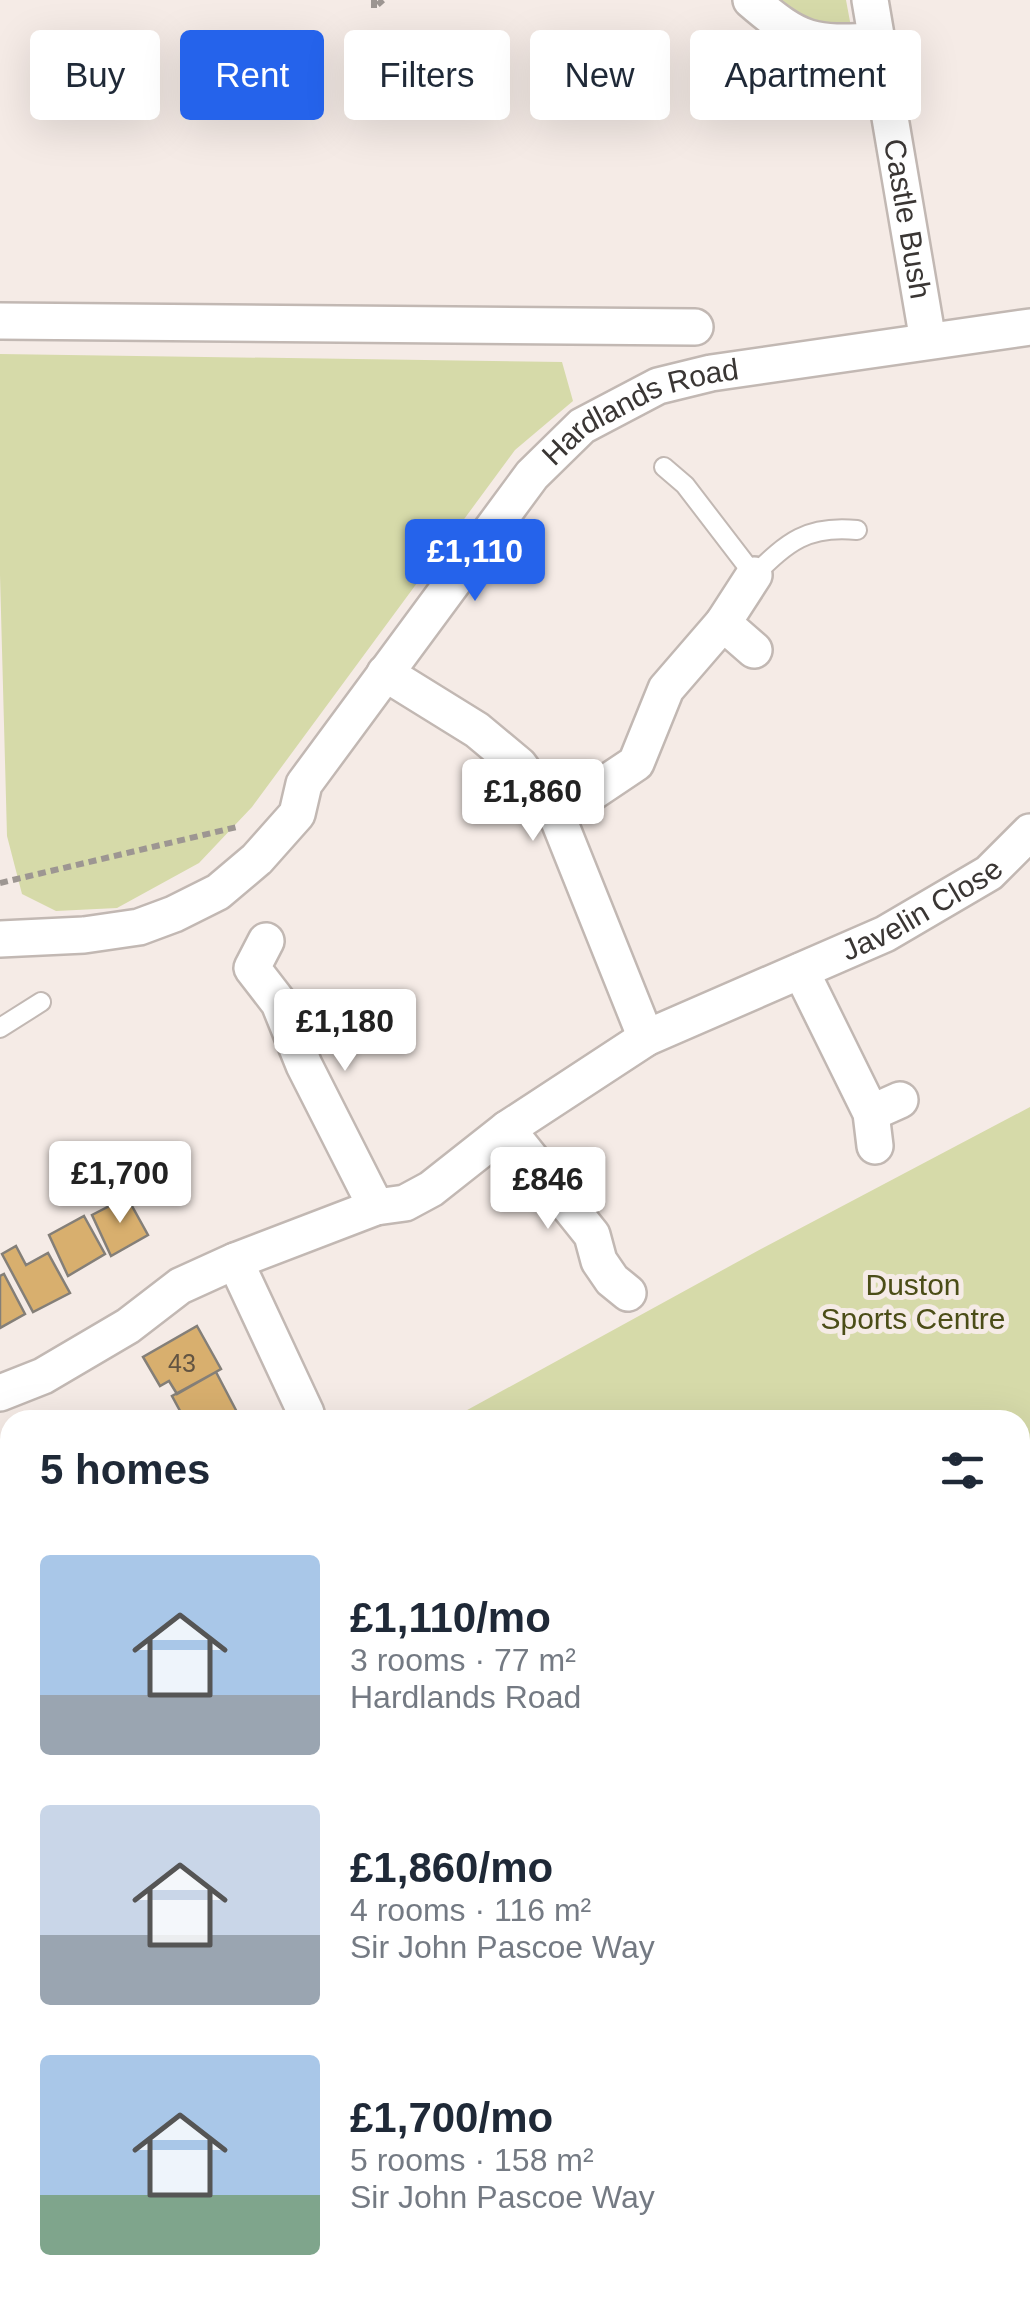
<!DOCTYPE html>
<html lang="en">
<head>
<meta charset="utf-8">
<style>
  body { margin:0; font-family:Helvetica,sans-serif; background:#f6f6f7; color:#1f2937; height:100vh; display:flex; flex-direction:column; font-size:38px; white-space:nowrap }
  * { box-sizing:border-box; margin:0 }
  p { font-size:32px; color:#747a83 }
  .icon { flex:none; width:55px; height:55px; fill:none; stroke:currentColor; stroke-width:2; stroke-linecap:round; stroke-linejoin:round }
  .map { position:relative; flex:1; overflow:hidden }
  .drawer { position:absolute; left:0px; top:1410px; width:1030px; height:892px; display:flex; flex-direction:column; background:#fff; border-radius:30px 30px 0 0; box-shadow:0 10px 40px #0002 }
  .drawer>* { flex:none }
  .guide { position:absolute; left:30px; top:30px; width:970px; height:90px; display:flex; gap:20px }
  .price { position:absolute; translate:-50% -85px; padding:0 22px; border-radius:10px; background:#fff; color:#222; font-size:32px; line-height:65px; filter:drop-shadow(0 2px 5px #0008) }
  .price::after { content:''; position:absolute; left:50%; top:60px; width:30px; height:22px; margin-left:-15px; background:inherit; clip-path:polygon(0 0,100% 0,50% 100%) }
  .price.on { background:#2563eb; color:#fff }
  ul { padding:0; list-style:none }
  li { display:flex; align-items:center; gap:30px; height:250px; padding:0 40px }
  li span { display:grid; place-items:center; flex:none; width:280px; height:200px; border-radius:10px; color:#555 }
  li>.icon { margin-inline-start:auto }
  span .icon { width:120px; height:120px; fill:#fffc; stroke-width:1 }
  li b { font-size:42px }
  h2 { display:flex; justify-content:space-between; align-items:center; height:120px; padding:0 40px; font-size:42px }
  .tag { padding:0 35px; border-radius:10px; background:#fff; box-shadow:0 10px 40px #0002; font-size:35px; line-height:90px }
  .tag.on { background:#2563eb; color:#fff }
  .map>svg:first-child { display:block }
</style>
</head>
<body>
<div class="map">
<svg width="1030" height="2301" viewBox="0 0 1030 2301">
  <rect width="100%" height="100%" fill="#f5ebe6"/>
  <path fill="#d6daa9" d="M773 0H846L851 27C816 27 800 24 773 0Z
    M0 354 562 362 573 401 515 450 252 807 199 863 117 908 56 911 22 894 7 836 0 575Z
    M1030 1107V2014L1020 2009V1420H449L761 1249Z
    M631 2292 620 2301H465L461 2294Z"/>
  <path fill="#d8af6e" stroke="#847f78" stroke-width="2.5" d="M127 1197 148 1235 111 1256 92 1215Z
    M84 1216 105 1254 68 1276 49 1235Z
    M16 1246 26 1265 48 1253 70 1293 33 1312 2 1254Z
    M4 1274 25 1314 0 1328V1276Z
    M197 1326 221 1369 177 1394 169 1381 160 1386 143 1357Z
    M216 1372 238 1414 229 1420H185L172 1396Z
    M10 1863V1903L0 1908V1869Z
    M1030 2195V2253L1020 2242V2205Z
    M10 2227V2281L0 2286V2232Z
    M1028 2284 1030 2301H1000L1013 2292H1020V2289Z
    M10 2286V2292H43L48 2301H2L0 2292Z
    M639 2292H705L710 2301H644Z"/>
  <g fill="none" stroke-linecap="round" stroke-linejoin="round">
    <defs>
      <path id="lane" d="M664 467 685 485 754 575C788 542 807 525 857 530
        M0 1028 41 1002
        M5 1568 10 1579
        M293 2301 309 2292"/>
      <g id="street">
        <path d="M751 0C801 43 812 44 876 41"/>
        <path id="s1" d="M870 0 928 341"/>
        <path d="M0 321 695 327"/>
        <path d="M723 623 754 650"/>
        <path d="M385 673 477 730 519 765 557 816 646 1038"/>
        <path d="M557 816 636 763 666 689 723 623 754 575"/>
        <path id="s2" d="M0 939 84 935 139 927 174 914 218 892 257 859 297 814 304 784 532 475 582 426 658 386 711 373 1030 327"/>
        <path d="M266 941 252 968 279 1003 304 1065 376 1207"/>
        <path d="M801 971 871 1113 875 1146"/>
        <path d="M871 1113 900 1100"/>
        <path d="M507 1129 592 1235 599 1261 612 1280 628 1293"/>
        <path d="M235 1261 306 1413V1420"/>
        <path id="s3" d="M0 1393 43 1376 128 1326 180 1286 235 1261 376 1207 405 1203 431 1189 507 1129 646 1038 885 934 989 873 1030 832"/>
        <path d="M1020 2051 1030 2062"/>
        <path d="M1020 2129 1030 2119"/>
        <path d="M245 2292 250 2301"/>
        <path d="M742 2292 746 2301"/>
        <path d="M899 2292 904 2301"/>
        <path d="M773 2301 791 2292"/>
      </g>
    </defs>
    <use href="#lane" stroke="#c2b8b3" stroke-width="22"/>
    <use href="#street" stroke="#c2b8b3" stroke-width="40"/>
    <path stroke="#9d9692" stroke-width="6" stroke-dasharray="8 5" stroke-linecap="butt" d="M374 0V8L383 0
      M0 883 237 827
      M5 2020 10 2019"/>
    <use href="#lane" stroke="#fff" stroke-width="18"/>
    <use href="#street" stroke="#fff" stroke-width="35"/>
  </g>
  <g text-anchor="middle" stroke-width="10" stroke-linejoin="round" paint-order="stroke">
    <g font-size="25" fill="#625442">
      <text x="182" y="1372">43</text>
    </g>
    <g font-size="30" fill="#3a3634" stroke="#f5ebe6">
      <text dy="10" stroke="none"><textPath href="#s1" startOffset="222">Castle Bush</textPath></text>
      <text dy="10" stroke="none"><textPath href="#s2" startOffset="882">Hardlands Road</textPath></text>
      <text dy="10" stroke="none"><textPath href="#s3" startOffset="1048">Javelin Close</textPath></text>
    </g>
    <g font-size="30" fill="#4b4d17" stroke="#f5ebe6">
      <text x="913" y="1295">Duston<tspan x="913" dy="34">Sports Centre</tspan></text>
    </g>
  </g>
</svg>
<b class="price on" style="left:475px;top:604px">£1,110</b>
<b class="price" style="left:533px;top:844px">£1,860</b>
<b class="price" style="left:345px;top:1074px">£1,180</b>
<b class="price" style="left:120px;top:1226px">£1,700</b>
<b class="price" style="left:548px;top:1232px">£846</b>
<div class="guide">
<a class="tag">Buy</a>
<a class="tag on">Rent</a>
<a class="tag">Filters</a>
<a class="tag">New</a>
<a class="tag">Apartment</a>
</div>
<section class="drawer">
<h2>5 homes<svg class="icon" aria-label="filters" viewBox="0 0 24 24"><path d="M4 7h16M4 17h16"/><circle cx="9" cy="7" r="2"/><circle cx="15" cy="17" r="2"/></svg></h2>
<ul>
<li><span style="background:linear-gradient(#a9c7e8 70%,#9aa5b1 0)"><svg class="icon" aria-label="home" viewBox="0 0 24 24"><path d="M3 11l9-7 9 7M6 9v11h12V9"/></svg></span><div><b>£1,110/mo</b><p>3 rooms · 77 m²</p><p>Hardlands Road</p></div></li>
<li><span style="background:linear-gradient(#c9d6e8 65%,#9aa5b1 0)"><svg class="icon" aria-label="home" viewBox="0 0 24 24"><path d="M3 11l9-7 9 7M6 9v11h12V9"/></svg></span><div><b>£1,860/mo</b><p>4 rooms · 116 m²</p><p>Sir John Pascoe Way</p></div></li>
<li><span style="background:linear-gradient(#a9c7e8 70%,#7fa58c 0)"><svg class="icon" aria-label="home" viewBox="0 0 24 24"><path d="M3 11l9-7 9 7M6 9v11h12V9"/></svg></span><div><b>£1,700/mo</b><p>5 rooms · 158 m²</p><p>Sir John Pascoe Way</p></div></li>
</ul>
</section>
</div>
</body>
</html>
